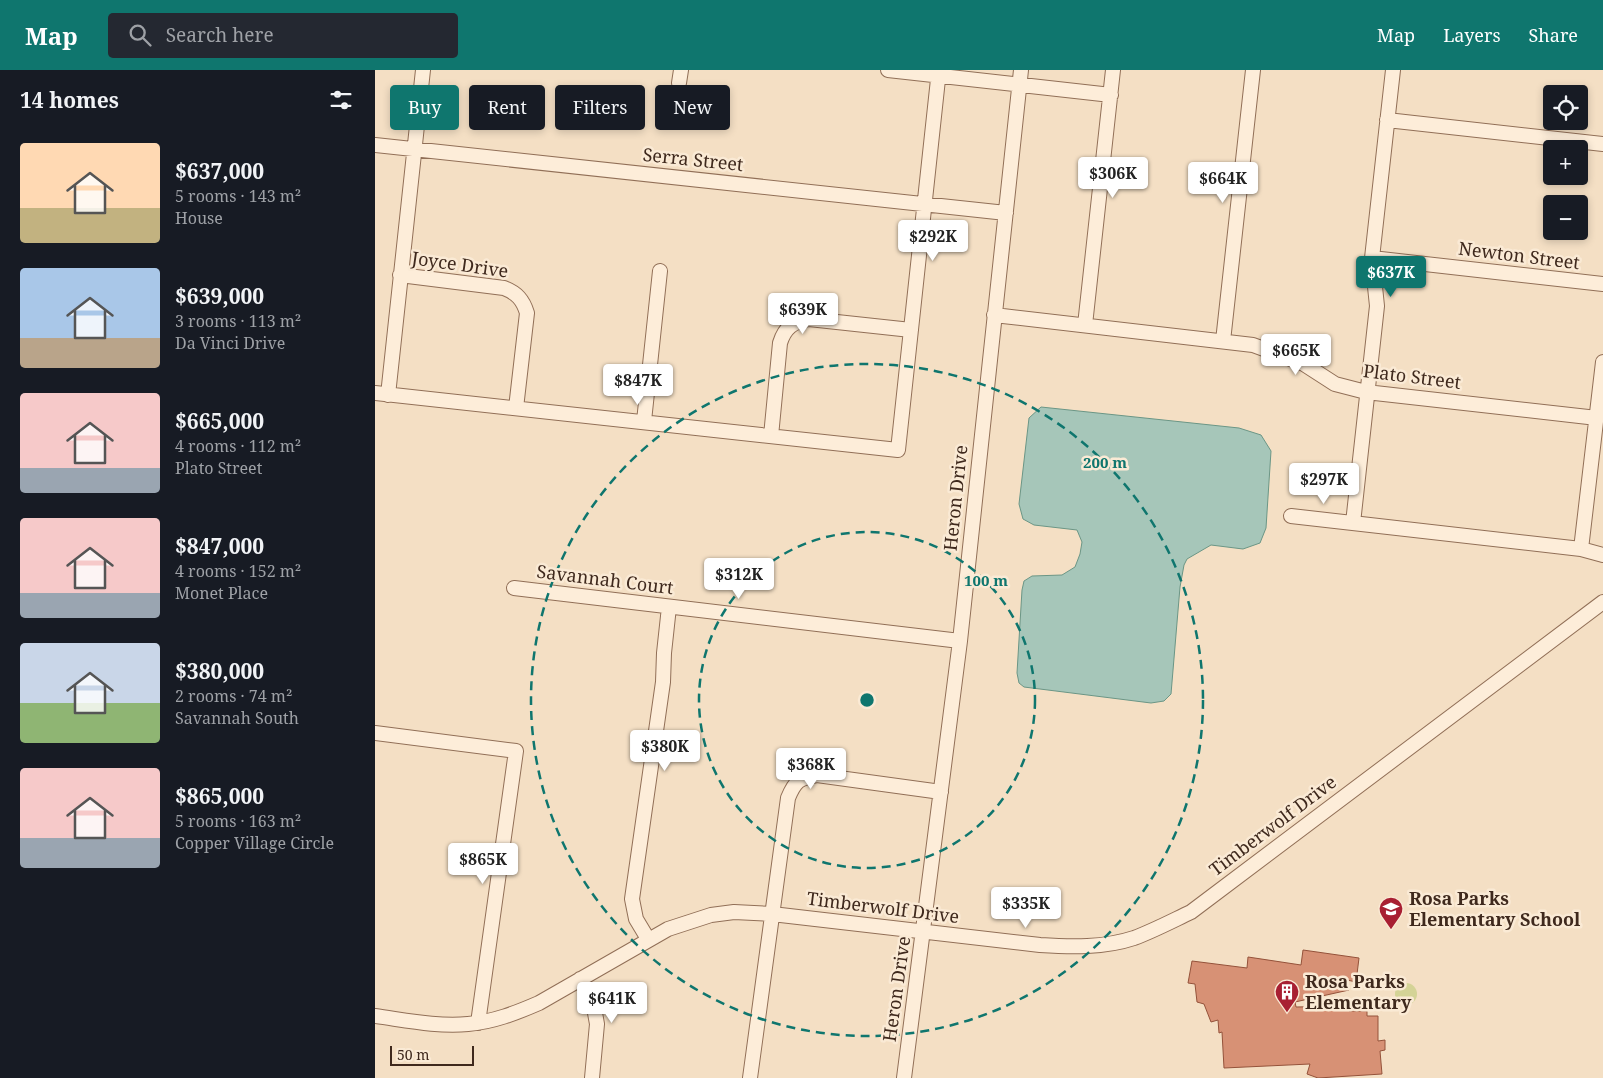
<!DOCTYPE html>
<html lang="en">
<head>
<meta charset="utf-8">
<style>
  body { margin:0; font-family:"Noto Serif",serif; background:#242831; color:#f1f3f6; height:100vh; display:flex; flex-direction:column; font-size:19px; white-space:nowrap }
  * { box-sizing:border-box; margin:0 }
  p { font-size:16px; color:#9ea1a6 }
  .icon { flex:none; width:28px; height:28px; fill:none; stroke:currentColor; stroke-width:2; stroke-linecap:round; stroke-linejoin:round }
  .map { position:relative; flex:1; overflow:hidden }
  .details { display:flex; flex-direction:column; background:#171b24; width:375px }
  .details>* { flex:none }
  .hud { position:absolute; left:15px; top:15px; width:475px; height:45px; display:flex; gap:10px }
  .buttons { position:absolute; left:1168px; top:15px; display:grid; gap:10px }
  .buttons a { display:grid; place-items:center; width:45px; height:45px; border-radius:5px; background:#171b24; box-shadow:0 2px 8px #0003; font-size:25px }
  .scale { position:absolute; left:15px; bottom:12px; width:84px; box-sizing:border-box; padding-left:5px; border:2px solid #3f291d; border-top:0; font-size:14px; line-height:18px; white-space:nowrap; color:#3f291d; -webkit-text-stroke:4px #faead5; paint-order:stroke }
  .price { position:absolute; translate:-50% -42px; padding:0 11px; border-radius:5px; background:#fff; color:#222; font-size:16px; line-height:32px; filter:drop-shadow(0 1px 2px #0008) }
  .price::after { content:''; position:absolute; left:50%; top:30px; width:15px; height:11px; margin-left:-8px; background:inherit; clip-path:polygon(0 0,100% 0,50% 100%) }
  .price.selected { background:#0f766e; color:#fff }
  ul { padding:0; list-style:none }
  li { display:flex; align-items:center; gap:15px; height:125px; padding:0 20px }
  li span { display:grid; place-items:center; flex:none; width:140px; height:100px; border-radius:5px; color:#555 }
  li>.icon { margin-inline-start:auto }
  span .icon { width:60px; height:60px; fill:#fffc; stroke-width:1 }
  li b { font-size:21px }
  h2 { display:flex; justify-content:space-between; align-items:center; height:60px; padding:0 20px; font-size:21px }
  .chip { padding:0 18px; border-radius:5px; background:#171b24; box-shadow:0 2px 8px #0003; font-size:18px; line-height:45px }
  .chip.selected { background:#0f766e; color:#fff }
  header { display:flex; align-items:center; gap:30px; box-sizing:border-box; height:70px; padding:0 25px; background:#0f766e; color:#fff }
  header strong { font-size:24px }
  nav { display:flex; gap:28px; margin-inline-start:auto; font-size:18px }
  .search { width:350px; height:45px; background:#242831; display:flex; align-items:center; gap:12px; box-sizing:border-box; padding:0 18px; border-radius:5px; color:#9ea1a6; font-size:19px }
  main { display:flex; flex:1; min-height:0 }
  .map>svg:first-child { display:block }
</style>
</head>
<body>
<header>
<strong>Map</strong>
<div class="search"><svg class="icon" aria-label="search" viewBox="0 0 24 24"><circle cx="10" cy="10" r="6"/><path d="M15 15l6 6"/></svg>Search here</div>
<nav><a>Map</a><a>Layers</a><a>Share</a></nav>
</header>
<main>
<section class="details">
<h2>14 homes<svg class="icon" aria-label="filters" viewBox="0 0 24 24"><path d="M4 7h16M4 17h16"/><circle cx="9" cy="7" r="2"/><circle cx="15" cy="17" r="2"/></svg></h2>
<ul>
<li><span style="background:linear-gradient(#ffd9b3 65%,#c2b280 0)"><svg class="icon" aria-label="home" viewBox="0 0 24 24"><path d="M3 11l9-7 9 7M6 9v11h12V9"/></svg></span><div><b>$637,000</b><p>5 rooms · 143 m²</p><p>House</p></div></li>
<li><span style="background:linear-gradient(#a9c7e8 70%,#b9a48a 0)"><svg class="icon" aria-label="home" viewBox="0 0 24 24"><path d="M3 11l9-7 9 7M6 9v11h12V9"/></svg></span><div><b>$639,000</b><p>3 rooms · 113 m²</p><p>Da Vinci Drive</p></div></li>
<li><span style="background:linear-gradient(#f6c9c9 75%,#9aa5b1 0)"><svg class="icon" aria-label="home" viewBox="0 0 24 24"><path d="M3 11l9-7 9 7M6 9v11h12V9"/></svg></span><div><b>$665,000</b><p>4 rooms · 112 m²</p><p>Plato Street</p></div></li>
<li><span style="background:linear-gradient(#f6c9c9 75%,#9aa5b1 0)"><svg class="icon" aria-label="home" viewBox="0 0 24 24"><path d="M3 11l9-7 9 7M6 9v11h12V9"/></svg></span><div><b>$847,000</b><p>4 rooms · 152 m²</p><p>Monet Place</p></div></li>
<li><span style="background:linear-gradient(#c9d6e8 60%,#8fb573 0)"><svg class="icon" aria-label="home" viewBox="0 0 24 24"><path d="M3 11l9-7 9 7M6 9v11h12V9"/></svg></span><div><b>$380,000</b><p>2 rooms · 74 m²</p><p>Savannah South</p></div></li>
<li><span style="background:linear-gradient(#f6c9c9 70%,#9aa5b1 0)"><svg class="icon" aria-label="home" viewBox="0 0 24 24"><path d="M3 11l9-7 9 7M6 9v11h12V9"/></svg></span><div><b>$865,000</b><p>5 rooms · 163 m²</p><p>Copper Village Circle</p></div></li>
</ul>
</section>
<div class="map">
<svg width="1228" height="1008" viewBox="0 0 1228 1008">
  <rect width="100%" height="100%" fill="#f4dfc4"/>
  <path fill="#d4d396" d="M1020 924a11 11 0 1 1 22 0a11 11 0 1 1-22 0Z"/>
  <path fill="#a6c6b9" stroke="#6b9686" d="M666 337 864 358 886 365 896 381 891 458 885 473 868 479 836 475 812 489 809 495 805 517 796 624 789 631 776 633 649 617 644 613 642 603 647 520 649 511 657 506 687 505 700 497 705 484 707 472 702 460 659 455 648 449 644 434 654 348Z"/>
  <path fill="#d79175" stroke="#94523a" d="M928 880 984 888 981 912 972 910 974 920 920 932 921 937 974 936V941H992V946H1003V971L1010 970V980L1005 981 1007 1004 943 1008 932 1004 935 994 849 998 847 962 844 963 843 950 836 952 829 934 822 932 820 914 813 913 817 891 872 898 873 887 926 895Z"/>
  <g fill="none" stroke-linecap="round" stroke-linejoin="round">
    <defs>
      <path id="minor" d="M513 0 736 25
        M304 13 306 0
        M1012 50 1228 74
        M0 75 631 143
        M997 188 1228 214
        M25 205 129 218C142 223 148 230 152 243L141 338
        M619 245 878 275 929 294 960 314 991 322 1222 348
        M710 255 738 0
        M848 271 878 0
        M0 323 523 380 564 0
        M13 325 48 0
        M269 351 285 201
        M396 366 405 273C410 257 418 252 434 249L536 260
        M916 446 1206 479 1228 485
        M978 453 1002 236 997 188 1018 0
        M1206 479 1228 292
        M139 518 585 571
        M0 663 141 681 103 953
        M273 869 261 849 257 829 288 612 289 583 294 537
        M205 909 218 932 222 954 217 1008
        M0 946C30 950 63 957 93 954 118 952 141 943 164 933L293 859 336 845 359 842 397 844 665 875C696 877 729 878 759 868 778 861 797 851 816 842L1228 532
        M375 1008 413 728C420 711 424 708 442 705L566 722
        M529 1008 585 571 646 0"/>
    </defs>
    <use href="#minor" stroke="#916f57" stroke-width="16"/>
    <use href="#minor" stroke="#fdedd9" stroke-width="14"/>
  </g>
  <g fill="none" stroke="#0f766e" stroke-width="2.5" stroke-dasharray="9 6">
    <circle cx="492" cy="630" r="168"/>
    <circle cx="492" cy="630" r="336"/>
  </g>
  <defs>
    <symbol id="school-pin" viewBox="-11 -11 22 30"><path d="M0 17L-7.5 6A9.5 9.5 0 1 1 7.5 6Z" fill="#a81f32" stroke="#faead5"/><path d="M0-5L7-2L0 1L-7-2ZM-4 1L0 2.5L4 1V4Q0 6-4 4Z" fill="#fff"/></symbol>
    <symbol id="building-pin" viewBox="-11 -11 22 30"><path d="M0 17L-7.5 6A9.5 9.5 0 1 1 7.5 6Z" fill="#a81f32" stroke="#faead5"/><path d="M-4-6H4V6H1V3H-1V6H-4ZM-2.5-4.3h1.7v1.8h-1.7ZM.8-4.3h1.7v1.8H.8ZM-2.5-1h1.7V.8h-1.7ZM.8-1h1.7V.8H.8Z" fill="#fff"/></symbol>
  </defs>
  <g fill-rule="evenodd">
    <use href="#school-pin" x="1002" y="825" width="28" height="38"/>
    <use href="#building-pin" x="898" y="908" width="28" height="38"/>
  </g>
  <g text-anchor="middle" stroke-width="5" stroke-linejoin="round" paint-order="stroke">
    <g font-size="18" fill="#3f291d" stroke="#faead5">
      <text transform="translate(318 90) rotate(6)" y="6">Serra Street</text>
      <text transform="translate(1144 186) rotate(7)" y="6">Newton Street</text>
      <text transform="translate(85 195) rotate(8)" y="6">Joyce Drive</text>
      <text transform="translate(1037 307) rotate(7)" y="6">Plato Street</text>
      <text transform="translate(581 428) rotate(-84)" y="6">Heron Drive</text>
      <text transform="translate(230 510) rotate(7)" y="6">Savannah Court</text>
      <text transform="translate(898 756) rotate(-37)" y="6">Timberwolf Drive</text>
      <text transform="translate(508 838) rotate(7)" y="6">Timberwolf Drive</text>
      <text transform="translate(522 919) rotate(-82)" y="6">Heron Drive</text>
    </g>
    <g font-size="18" font-weight="bold" fill="#3f291d" stroke="#faead5" text-anchor="start">
      <text x="1034" y="835">Rosa Parks<tspan x="1034" dy="21">Elementary School</tspan></text>
      <text x="930" y="918">Rosa Parks<tspan x="930" dy="21">Elementary</tspan></text>
    </g>
  </g>
  <circle cx="492" cy="630" r="8" fill="#0f766e" stroke="#faead5" stroke-width="2.5"/>
  <g font-size="15" text-anchor="middle" font-weight="bold" fill="#0f766e" stroke="#faead5" stroke-width="5" stroke-linejoin="round" paint-order="stroke">
    <text x="730" y="398">200 m</text>
    <text x="611" y="516">100 m</text>
  </g>
</svg>
<div class="buttons">
<a><svg class="icon" aria-label="locate" viewBox="0 0 24 24"><circle cx="12" cy="12" r="6"/><path d="M12 2v4M12 18v4M2 12h4M18 12h4"/></svg></a>
<a>+</a>
<a>−</a>
</div>
<div class="scale">50 m</div>
<b class="price" style="left:738px;top:129px">$306K</b>
<b class="price" style="left:848px;top:134px">$664K</b>
<b class="price" style="left:558px;top:192px">$292K</b>
<b class="price selected" style="left:1016px;top:228px">$637K</b>
<b class="price" style="left:428px;top:265px">$639K</b>
<b class="price" style="left:921px;top:306px">$665K</b>
<b class="price" style="left:263px;top:336px">$847K</b>
<b class="price" style="left:949px;top:435px">$297K</b>
<b class="price" style="left:364px;top:530px">$312K</b>
<b class="price" style="left:290px;top:702px">$380K</b>
<b class="price" style="left:436px;top:720px">$368K</b>
<b class="price" style="left:108px;top:815px">$865K</b>
<b class="price" style="left:651px;top:859px">$335K</b>
<b class="price" style="left:237px;top:954px">$641K</b>
<div class="hud">
<a class="chip selected">Buy</a>
<a class="chip">Rent</a>
<a class="chip">Filters</a>
<a class="chip">New</a>
</div>
</div>
</main>
</body>
</html>
